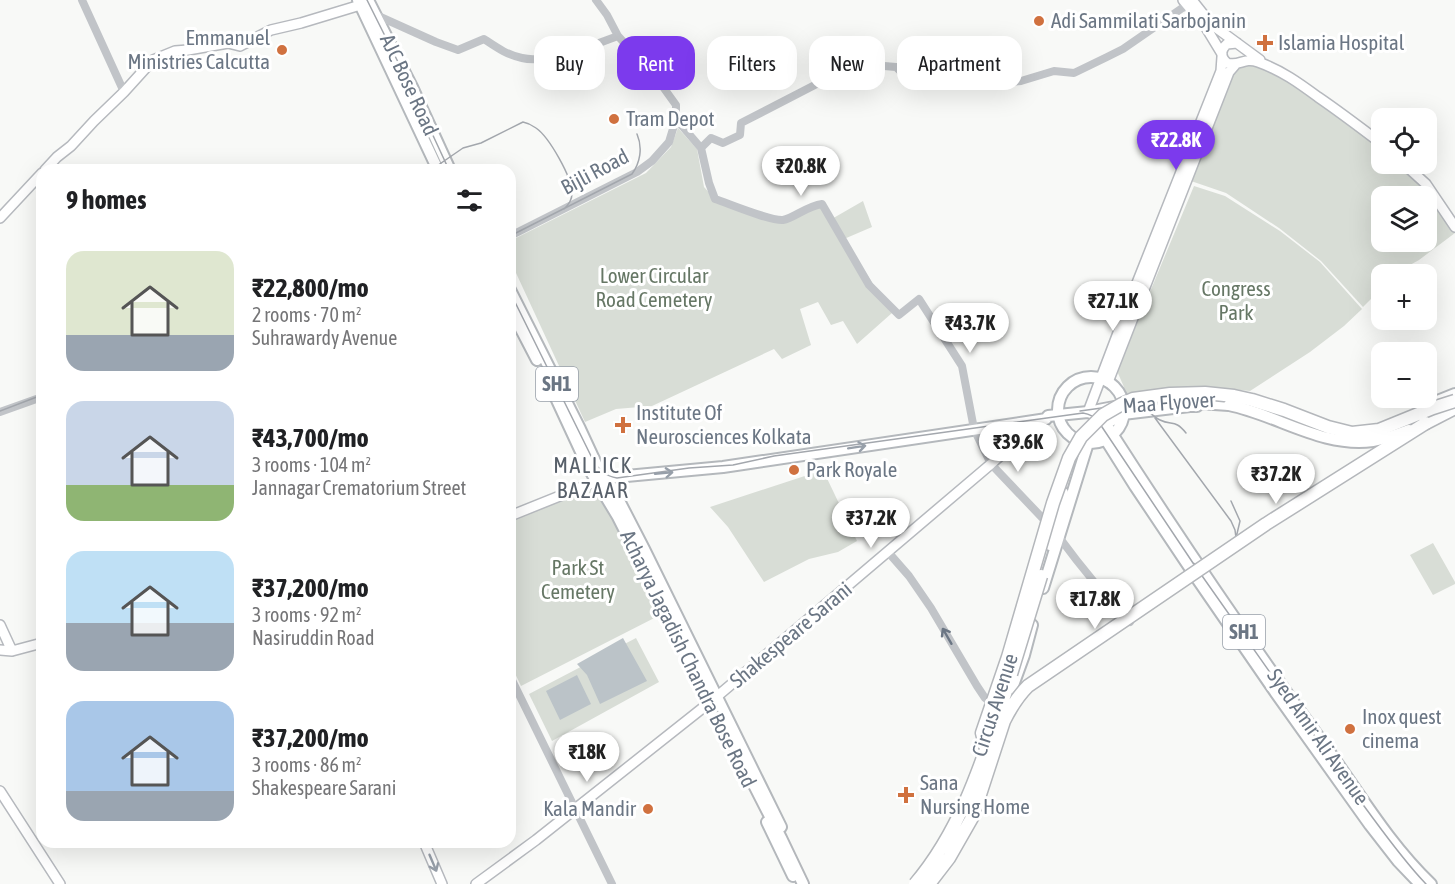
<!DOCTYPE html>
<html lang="en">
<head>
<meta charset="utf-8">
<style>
  body { margin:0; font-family:"Asap Condensed",sans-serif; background:#f2f2f2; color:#202124; height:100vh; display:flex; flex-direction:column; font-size:22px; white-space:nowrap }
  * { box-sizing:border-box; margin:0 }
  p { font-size:20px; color:#757577 }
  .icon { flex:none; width:33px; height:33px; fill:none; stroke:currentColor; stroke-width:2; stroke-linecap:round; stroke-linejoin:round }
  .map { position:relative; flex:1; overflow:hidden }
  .sheet { position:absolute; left:36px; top:164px; width:480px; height:684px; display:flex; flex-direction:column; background:#fff; border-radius:18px; box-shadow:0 6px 24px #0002 }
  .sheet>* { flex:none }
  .top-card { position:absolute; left:534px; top:36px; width:570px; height:54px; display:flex; gap:12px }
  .fabs { position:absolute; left:1371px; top:108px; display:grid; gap:12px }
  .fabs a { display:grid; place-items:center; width:66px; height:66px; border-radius:12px; background:#fff; box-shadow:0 6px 24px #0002; font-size:30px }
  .price { position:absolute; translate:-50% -51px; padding:0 14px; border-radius:21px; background:#fff; color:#222; font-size:20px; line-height:39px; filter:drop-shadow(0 2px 3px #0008) }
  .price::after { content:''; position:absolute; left:50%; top:36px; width:18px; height:14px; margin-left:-9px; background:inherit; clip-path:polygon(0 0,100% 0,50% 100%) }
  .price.on { background:#7c3aed; color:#fff }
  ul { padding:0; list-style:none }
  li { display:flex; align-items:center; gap:18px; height:150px; padding:0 30px }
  li span { display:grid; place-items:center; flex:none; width:168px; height:120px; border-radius:18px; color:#555 }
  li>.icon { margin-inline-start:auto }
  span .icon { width:72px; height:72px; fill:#fffc; stroke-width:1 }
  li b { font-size:26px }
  h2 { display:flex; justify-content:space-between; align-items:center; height:72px; padding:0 30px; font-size:26px }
  .chip { padding:0 21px; border-radius:18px; background:#fff; box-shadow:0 6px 24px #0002; font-size:21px; line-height:54px }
  .chip.on { background:#7c3aed; color:#fff }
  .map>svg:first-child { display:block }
</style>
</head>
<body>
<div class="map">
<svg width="1455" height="884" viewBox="0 0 1455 884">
  <rect width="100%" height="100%" fill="#f8f9f7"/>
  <path fill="#d8ddd6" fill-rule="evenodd" d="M1237 59 1290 79 1381 145 1382 164H1402L1424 186 1455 233 1419 260 1401 270 1396 274H1382L1381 289 1363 307 1321 261 1279 228 1226 193 1191 181ZM1382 196H1426V242H1382Z
    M678 128 697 149 704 187 714 198 785 219 821 206 830 220 863 201 872 227 844 239 892 313 857 344 843 321 831 325 818 302 800 309 811 345 782 359 774 349 652 406 616 409 585 422 510 260V241L646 173 671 147Z
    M1194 186 1225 196 1280 231 1320 262 1362 309 1344 326 1310 352 1250 391 1201 386 1127 394 1117 371Z
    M823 470 857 541 838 552 809 559 764 582 728 527 710 507Z
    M607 484 668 611 521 686 510 663V519Z
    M1433 543 1455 582V584L1433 595 1410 555Z
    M636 638 659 682 552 741 529 694Z"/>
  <path fill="#bbc3c8" d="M623 638 647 681 600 704 587 675 577 664Z
    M577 675 591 704 560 720 546 691Z"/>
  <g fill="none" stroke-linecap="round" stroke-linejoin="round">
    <defs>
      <path id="secondary" d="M1183 0 1205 26 1222 54
        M1192 0 1211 24 1260 60
        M1237 43 1227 44C1220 50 1220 57 1227 63 1240 67 1243 57 1258 62 1281 70 1299 83 1318 97 1340 112 1361 128 1382 144
        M1404 164 1426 184 1455 227
        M45 170 57 157 71 146 94 121 124 92 153 60 175 51 188 50 228 43 240 46 271 30 301 23 367 3
        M0 218 42 173
        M1108 382 1229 72 1235 65
        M1088 412 1135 288 1221 71 1222 57
        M510 516 597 481
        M0 625 12 651
        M0 650 12 651 42 643
        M0 791 60 884
        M424 842 442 884
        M476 884 536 840 714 699 991 464 1040 420"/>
      <path id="primary" d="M358 0 438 170
        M368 0 412 87 450 170
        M510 290 580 429 599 470 612 487 644 549 781 827
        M510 308 537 360
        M1058 410a33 33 0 1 1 66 0a33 33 0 1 1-66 0Z
        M550 385 588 467 618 517 694 667
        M1430 404 1455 394
        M1096 424 1135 486 1196 577 1278 696 1370 825 1398 861 1420 884
        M597 481 605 478 723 467 1040 420 1046 419 1048 416 1088 412 1097 415 1105 423C1175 532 1247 639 1323 743 1358 791 1388 843 1431 884
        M1043 588 1088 443 1099 428 1123 414 1190 406H1197
        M1007 702 1024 655 1032 625
        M767 822 793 876"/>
      <path id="trunk" d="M1190 406 1199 403 1229 405
        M1088 412 1114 407
        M728 734 781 838 803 884"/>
      <path id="motorway" d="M1426 423 1455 408
        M1050 544 1062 493"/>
    </defs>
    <use href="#secondary" stroke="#b6b9be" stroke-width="12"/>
    <use href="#primary" stroke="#b4b8bc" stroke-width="14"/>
    <use href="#trunk" stroke="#b4b7bb" stroke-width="14"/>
    <use href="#motorway" stroke="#b4b7bb" stroke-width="15"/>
    <path stroke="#c1c4c8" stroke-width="8" d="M82 0 124 92
      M376 15 436 42 458 50 484 39C496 47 507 55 522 58 548 64 593 45 618 36
      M676 119 701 148 709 183 715 199C730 204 770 221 783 220 794 218 807 206 822 204L869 285 899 315 919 299 962 366 974 429 991 464 1050 526
      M701 148 711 138 723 143 740 135 741 123 838 73 849 63 896 67 909 80 963 76 975 86 1021 81 1054 71 1074 73 1107 57 1123 49 1191 2
      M510 236 637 172 652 161 669 142 676 119V105L658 80 618 36 607 15 596 0
      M0 412 42 397
      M1059 537C1081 567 1104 595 1130 622
      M888 552 909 576 931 608 977 686 985 698 995 706
      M510 676 612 884"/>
    <use href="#secondary" stroke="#fff" stroke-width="9"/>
    <use href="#primary" stroke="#fff" stroke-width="10"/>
    <use href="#trunk" stroke="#fff" stroke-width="10"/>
    <use href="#motorway" stroke="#fff" stroke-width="12"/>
    <path stroke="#a3a7ad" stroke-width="1.5" d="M367 0 411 88 449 170
      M431 170 463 148 481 143 523 122C528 123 532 125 536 128 549 137 572 177 572 193 572 200 569 204 564 209
      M510 236 632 174C640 163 643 148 637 134
      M510 292 594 462C601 472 606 476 617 478L689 468 733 465 774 456 1083 413C1089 414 1094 416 1098 421L1193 563 1345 779C1350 789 1357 797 1364 806 1384 833 1403 860 1426 884
      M0 411 42 395
      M1080 411 1123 405 1140 404C1147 409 1153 417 1160 420 1172 426 1175 419 1186 433
      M1155 418 1231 521 1235 530 1236 538
      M1193 563 1198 566 1207 568 1217 563 1233 549V552L1235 546 1237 549 1236 538 1240 521 1231 501"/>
    <defs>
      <path id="trunk-bridge" d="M1229 405C1278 415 1322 448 1373 441 1386 439 1397 434 1409 430"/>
      <path id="motorway-bridge" d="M1011 674 1041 576
        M986 749 982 733 1008 657 1053 503 1069 458 1081 437 1103 415 1122 404 1133 399 1170 394 1205 393 1234 396 1252 400 1284 410 1328 427 1352 433 1379 430 1433 408 1455 401
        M915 884C962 829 983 759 1006 691
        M929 884 949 858 973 816 1004 721C1011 707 1017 697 1028 686L1266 524 1426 423"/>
    </defs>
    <use href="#trunk-bridge" stroke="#b4b7bb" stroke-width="14" stroke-linecap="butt"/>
    <use href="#motorway-bridge" stroke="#b4b7bb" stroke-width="15" stroke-linecap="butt"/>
    <use href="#trunk-bridge" stroke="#fff" stroke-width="10"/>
    <use href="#motorway-bridge" stroke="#fff" stroke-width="12"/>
  </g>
  <defs><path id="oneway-shaft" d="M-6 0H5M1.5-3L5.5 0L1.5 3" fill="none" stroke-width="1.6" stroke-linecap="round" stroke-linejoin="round" transform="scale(1.5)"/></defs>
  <g stroke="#979fa9">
    <use href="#oneway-shaft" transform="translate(857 447) rotate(-9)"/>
    <use href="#oneway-shaft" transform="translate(664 473) rotate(-5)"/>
    <use href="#oneway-shaft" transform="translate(433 863) rotate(67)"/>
  </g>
  <use stroke="#6b7684" href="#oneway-shaft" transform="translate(947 636) rotate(-120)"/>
  <g fill="#d0713f" stroke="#fff" stroke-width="2">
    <circle cx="1039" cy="21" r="6"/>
    <path d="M1262 34h6v6h6v6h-6v6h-6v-6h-6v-6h6z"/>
    <circle cx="282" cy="50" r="6"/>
    <circle cx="614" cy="119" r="6"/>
    <path d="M620 416h6v6h6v6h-6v6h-6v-6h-6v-6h6z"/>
    <circle cx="794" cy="470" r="6"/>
    <circle cx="1350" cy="729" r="6"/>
    <path d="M903 786h6v6h6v6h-6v6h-6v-6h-6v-6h6z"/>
    <circle cx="648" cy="809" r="6"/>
  </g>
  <g text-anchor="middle" stroke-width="6" stroke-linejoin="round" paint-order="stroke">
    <g fill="#fff" stroke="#979fa9" stroke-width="1.5">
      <rect x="536" y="367" width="42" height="34" rx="4.5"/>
      <rect x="1223" y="615" width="42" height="34" rx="4.5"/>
    </g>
    <g font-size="20" font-weight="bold" fill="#6b7684">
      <text x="557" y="391">SH1</text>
      <text x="1244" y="639">SH1</text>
    </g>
    <g font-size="21" fill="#6b7684" stroke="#fff" text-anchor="start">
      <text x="1051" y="28">Adi Sammilati Sarbojanin</text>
      <text x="270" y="45" text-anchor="end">Emmanuel<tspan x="270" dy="24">Ministries Calcutta</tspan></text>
      <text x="1278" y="50">Islamia Hospital</text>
      <text x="626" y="126">Tram Depot</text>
      <text x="636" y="420">Institute Of<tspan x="636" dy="24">Neurosciences Kolkata</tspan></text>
      <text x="806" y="477">Park Royale</text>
      <text x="1362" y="724">Inox quest<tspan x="1362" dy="24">cinema</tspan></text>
      <text x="920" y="790">Sana<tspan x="920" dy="24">Nursing Home</tspan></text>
      <text x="636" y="816" text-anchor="end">Kala Mandir</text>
    </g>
    <g font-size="21" fill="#6b7684" stroke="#fff">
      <text transform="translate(409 85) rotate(65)" y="7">AJC Bose Road</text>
      <text transform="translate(595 172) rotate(-28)" y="7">Bijli Road</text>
      <text transform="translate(1169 403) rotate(-4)" y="7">Maa Flyover</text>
      <text transform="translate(791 635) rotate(-40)" y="7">Shakespeare Sarani</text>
      <text transform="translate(688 659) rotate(64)" y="7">Acharya Jagadish Chandra Bose Road</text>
      <text transform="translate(995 705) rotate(-72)" y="7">Circus Avenue</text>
      <text transform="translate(1318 737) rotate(55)" y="7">Syed Amir Ali Avenue</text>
    </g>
    <g font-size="21" fill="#667765" stroke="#fff">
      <text x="654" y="283">Lower Circular<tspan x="654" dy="24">Road Cemetery</tspan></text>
      <text x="1236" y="296">Congress<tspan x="1236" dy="24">Park</tspan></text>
      <text x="578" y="575">Park St<tspan x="578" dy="24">Cemetery</tspan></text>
    </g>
    <g font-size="22" letter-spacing="1.5" fill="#58606a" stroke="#fff">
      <text x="593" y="473">MALLICK<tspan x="593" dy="25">BAZAAR</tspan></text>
    </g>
  </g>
</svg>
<div class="fabs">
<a><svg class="icon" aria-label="locate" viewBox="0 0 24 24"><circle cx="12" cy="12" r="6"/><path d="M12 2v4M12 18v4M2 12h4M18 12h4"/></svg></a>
<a><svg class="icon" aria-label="layers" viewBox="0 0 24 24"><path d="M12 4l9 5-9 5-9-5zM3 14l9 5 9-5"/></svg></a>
<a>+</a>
<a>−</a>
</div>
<b class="price on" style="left:1176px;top:171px">₹22.8K</b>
<b class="price" style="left:801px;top:197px">₹20.8K</b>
<b class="price" style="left:1113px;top:332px">₹27.1K</b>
<b class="price" style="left:970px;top:354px">₹43.7K</b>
<b class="price" style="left:1018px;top:473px">₹39.6K</b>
<b class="price" style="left:1276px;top:505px">₹37.2K</b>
<b class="price" style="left:871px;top:549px">₹37.2K</b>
<b class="price" style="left:1095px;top:630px">₹17.8K</b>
<b class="price" style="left:587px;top:783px">₹18K</b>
<div class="top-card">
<a class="chip">Buy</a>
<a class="chip on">Rent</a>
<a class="chip">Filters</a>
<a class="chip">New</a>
<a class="chip">Apartment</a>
</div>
<section class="sheet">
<h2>9 homes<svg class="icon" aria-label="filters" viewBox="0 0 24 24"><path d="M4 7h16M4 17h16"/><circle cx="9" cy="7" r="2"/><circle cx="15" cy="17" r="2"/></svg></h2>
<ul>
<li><span style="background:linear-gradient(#dfe7d0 70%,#9aa5b1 0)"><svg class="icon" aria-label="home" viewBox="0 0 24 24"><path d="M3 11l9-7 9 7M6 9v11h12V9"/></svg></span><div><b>₹22,800/mo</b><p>2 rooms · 70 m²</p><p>Suhrawardy Avenue</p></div></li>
<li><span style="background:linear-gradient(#c9d6e8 70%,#8fb573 0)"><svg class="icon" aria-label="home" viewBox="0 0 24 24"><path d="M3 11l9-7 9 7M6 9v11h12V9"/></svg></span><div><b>₹43,700/mo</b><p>3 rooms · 104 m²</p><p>Jannagar Crematorium Street</p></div></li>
<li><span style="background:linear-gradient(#bfe0f5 60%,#9aa5b1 0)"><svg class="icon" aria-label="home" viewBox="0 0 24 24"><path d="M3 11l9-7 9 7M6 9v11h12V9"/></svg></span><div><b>₹37,200/mo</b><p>3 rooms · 92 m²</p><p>Nasiruddin Road</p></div></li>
<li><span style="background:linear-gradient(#a9c7e8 75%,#9aa5b1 0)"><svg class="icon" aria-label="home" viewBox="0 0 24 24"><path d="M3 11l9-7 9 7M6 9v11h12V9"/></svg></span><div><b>₹37,200/mo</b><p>3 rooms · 86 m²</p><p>Shakespeare Sarani</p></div></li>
</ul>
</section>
</div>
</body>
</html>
